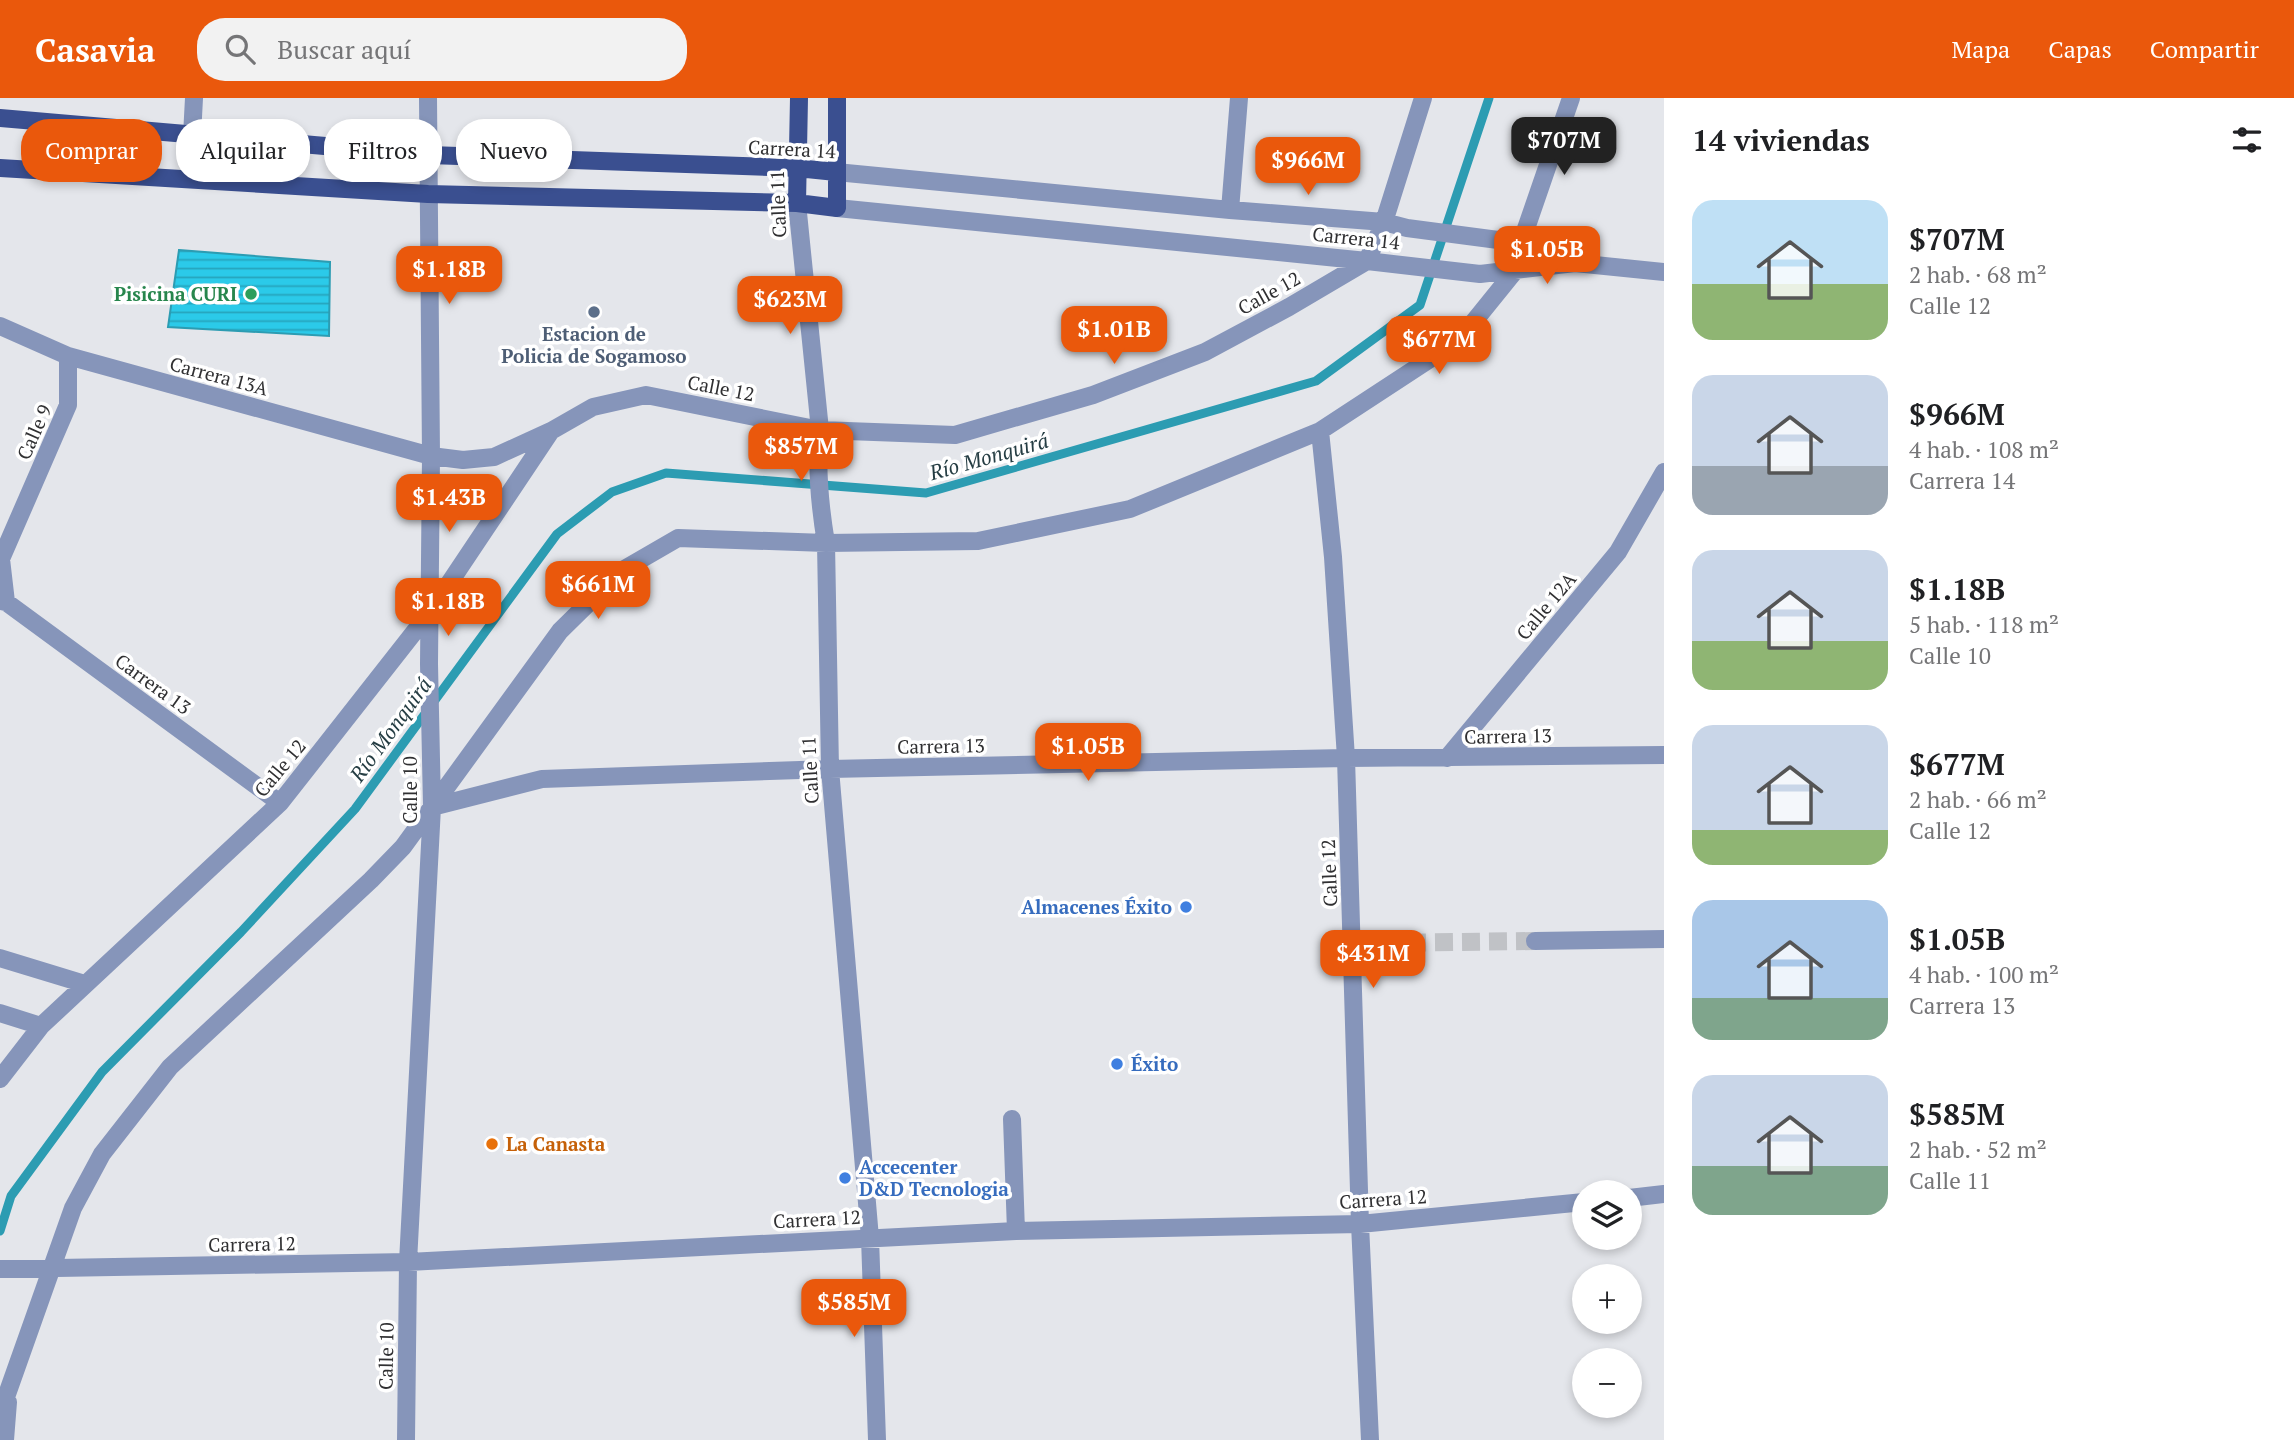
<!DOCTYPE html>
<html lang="es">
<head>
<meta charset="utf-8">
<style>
  body { margin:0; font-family:"PT Serif",serif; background:#f2f2f2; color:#202124; height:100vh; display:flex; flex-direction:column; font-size:26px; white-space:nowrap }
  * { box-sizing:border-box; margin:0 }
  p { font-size:23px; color:#757577 }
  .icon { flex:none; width:38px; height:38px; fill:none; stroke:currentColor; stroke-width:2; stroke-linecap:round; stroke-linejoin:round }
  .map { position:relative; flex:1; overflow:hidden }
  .side { display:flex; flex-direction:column; background:#fff; width:630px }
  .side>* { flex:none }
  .hud { position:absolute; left:21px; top:21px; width:665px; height:63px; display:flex; gap:14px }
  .tools { position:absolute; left:1572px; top:1082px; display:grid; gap:14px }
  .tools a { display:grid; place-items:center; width:70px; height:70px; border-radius:50%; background:#fff; box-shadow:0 4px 10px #0003; font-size:35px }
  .price { position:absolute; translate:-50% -60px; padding:0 16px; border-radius:14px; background:#ea580c; color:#fff; font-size:23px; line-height:46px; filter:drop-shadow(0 2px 4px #0008) }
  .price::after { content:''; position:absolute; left:50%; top:42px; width:21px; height:16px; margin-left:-10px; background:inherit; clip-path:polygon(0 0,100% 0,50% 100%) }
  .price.selected { background:#222; color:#fff }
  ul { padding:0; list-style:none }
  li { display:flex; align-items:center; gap:21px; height:175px; padding:0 28px }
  li span { display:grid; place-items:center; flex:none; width:196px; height:140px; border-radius:21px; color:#555 }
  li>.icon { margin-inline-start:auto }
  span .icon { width:84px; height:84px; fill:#fffc; stroke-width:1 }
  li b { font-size:30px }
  h2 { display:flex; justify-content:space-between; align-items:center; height:84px; padding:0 28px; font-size:30px }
  .pill { padding:0 24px; border-radius:28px; background:#fff; box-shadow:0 4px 10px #0003; font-size:24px; line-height:63px }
  .pill.selected { background:#ea580c; color:#fff }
  header { display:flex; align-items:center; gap:42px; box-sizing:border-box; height:98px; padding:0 35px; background:#ea580c; color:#fff }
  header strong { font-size:33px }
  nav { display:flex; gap:38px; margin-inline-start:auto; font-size:24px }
  .search { width:490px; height:63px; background:#f2f2f2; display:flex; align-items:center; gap:18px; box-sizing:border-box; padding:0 24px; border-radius:28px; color:#757577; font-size:26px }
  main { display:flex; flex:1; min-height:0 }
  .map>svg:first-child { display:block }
</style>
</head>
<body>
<header>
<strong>Casavia</strong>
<div class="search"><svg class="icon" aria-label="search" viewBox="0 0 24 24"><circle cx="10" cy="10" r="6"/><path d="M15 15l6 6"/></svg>Buscar aquí</div>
<nav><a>Mapa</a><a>Capas</a><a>Compartir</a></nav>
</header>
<main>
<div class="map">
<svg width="1664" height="1342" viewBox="0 0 1664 1342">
  <defs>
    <pattern id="water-rules" width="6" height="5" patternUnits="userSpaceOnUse" patternTransform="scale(1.75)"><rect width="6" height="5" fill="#2bcae9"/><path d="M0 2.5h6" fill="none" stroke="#25a4bd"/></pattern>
  </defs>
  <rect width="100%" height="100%" fill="#e4e6eb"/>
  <path fill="url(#water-rules)" stroke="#2c9cb2" stroke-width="2" d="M179 152 330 164 329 238 168 229Z"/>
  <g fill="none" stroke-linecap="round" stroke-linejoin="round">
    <path stroke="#2c9cb2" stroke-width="9" d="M0 1133 11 1098 102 974 241 834 355 711 557 436 612 394 666 375 926 395 1316 283 1420 207 1489 0"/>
    <path stroke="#c0c2c6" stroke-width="18" stroke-dasharray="18 9" stroke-linecap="butt" d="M1381 845 1535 843"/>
    <path stroke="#8695ba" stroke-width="18" d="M192 38 194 0
      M836 74 1230 112 1384 124 1407 130 1521 145 1572 164
      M797 105 820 332C816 368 820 409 826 445L830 671 870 1140 877 1342
      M837 110 1367 163 1480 176 1575 165 1664 174
      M1230 112 1239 0
      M0 228 68 258 431 358 463 362 494 359 551 333
      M1320 333 1333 459 1346 660 1360 1126 1370 1342
      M0 503 6 504 280 705
      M6 504 1 461 68 307V258
      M1447 660 1618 454 1664 374
      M432 709 542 681 830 671 1346 660 1664 657
      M1535 843 1664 841
      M1352 844 1381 845
      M0 860 85 886
      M0 915 41 928
      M0 981 41 928 280 705 430 514 551 333 593 309 646 297 820 332 955 337 1093 297 1205 254 1289 209 1367 163 1384 124 1423 0
      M1012 1021 1016 1133
      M1629 1100 1664 1096
      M0 1171 408 1164 1016 1133 1360 1126 1584 1104
      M0 1316 73 1110 102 1056 170 969 371 782 403 749 560 533 621 473 678 440 826 445 978 443 1130 411 1320 333 1459 242 1514 174 1521 145 1571 0
      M5 1342 8 1304
      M406 1342 408 1164 432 709 429 566 431 358 428 0"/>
    <path stroke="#3a4f90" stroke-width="18" d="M0 20 429 57 797 70 836 74
      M0 70 428 96 797 105 837 110V0
      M797 105 799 0"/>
  </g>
  <circle fill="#2e9e5b" stroke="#fff" stroke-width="2.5" cx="251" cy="196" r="7"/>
  <circle fill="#5c6f8a" stroke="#fff" stroke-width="2.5" cx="594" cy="214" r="7"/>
  <g fill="#3f7fe0" stroke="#fff" stroke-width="2.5">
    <circle cx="1186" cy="809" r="7"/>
    <circle cx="1117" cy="966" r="7"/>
    <circle cx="845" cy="1080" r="7"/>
  </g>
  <circle fill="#e8710a" stroke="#fff" stroke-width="2.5" cx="492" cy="1046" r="7"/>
  <g text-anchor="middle" stroke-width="7" stroke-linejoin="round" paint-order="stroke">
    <g font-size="19" fill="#303032" stroke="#fff">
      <text transform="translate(792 51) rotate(3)" y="7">Carrera 14</text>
      <text transform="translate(778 106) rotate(-92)" y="7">Calle 11</text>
      <text transform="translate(1356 140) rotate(6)" y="7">Carrera 14</text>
      <text transform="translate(1269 195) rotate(-29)" y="7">Calle 12</text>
      <text transform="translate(219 278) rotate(15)" y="7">Carrera 13A</text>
      <text transform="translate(721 290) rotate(11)" y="7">Calle 12</text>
      <text transform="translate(34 334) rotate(-66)" y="7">Calle 9</text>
      <text transform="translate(1546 508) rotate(-50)" y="7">Calle 12A</text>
      <text transform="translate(153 586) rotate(36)" y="7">Carrera 13</text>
      <text transform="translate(1508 638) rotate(-1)" y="7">Carrera 13</text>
      <text transform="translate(941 648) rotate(-1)" y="7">Carrera 13</text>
      <text transform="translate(280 670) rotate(-50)" y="7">Calle 12</text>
      <text transform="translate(810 672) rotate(-93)" y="7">Calle 11</text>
      <text transform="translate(410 692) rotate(-90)" y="7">Calle 10</text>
      <text transform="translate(1329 775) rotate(-92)" y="7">Calle 12</text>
      <text transform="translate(1383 1101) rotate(-4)" y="7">Carrera 12</text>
      <text transform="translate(817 1121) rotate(-3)" y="7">Carrera 12</text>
      <text transform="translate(252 1146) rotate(-1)" y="7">Carrera 12</text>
      <text transform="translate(386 1258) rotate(-89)" y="7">Calle 10</text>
    </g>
    <g font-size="19" font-weight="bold" fill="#27864d" stroke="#fff" text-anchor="end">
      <text x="237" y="203">Pisicina CURI</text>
    </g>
    <g font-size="19" font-weight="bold" fill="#4e5e75" stroke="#fff">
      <text x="594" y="243">Estacion de<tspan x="594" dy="22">Policia de Sogamoso</tspan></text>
    </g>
    <g font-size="19" font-weight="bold" fill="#366cbe" stroke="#fff" text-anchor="start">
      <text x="1172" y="816" text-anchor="end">Almacenes Éxito</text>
      <text x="1131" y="973">Éxito</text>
      <text x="859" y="1076">Accecenter<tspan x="859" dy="22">D&amp;D Tecnologia</tspan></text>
    </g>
    <g font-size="19" font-weight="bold" fill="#c56008" stroke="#fff" text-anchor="start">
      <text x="506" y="1053">La Canasta</text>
    </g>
    <g font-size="21" font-style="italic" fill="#253d43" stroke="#fff">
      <text transform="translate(989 359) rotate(-16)" y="7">Río Monquirá</text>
      <text transform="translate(391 632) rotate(-54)" y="7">Río Monquirá</text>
    </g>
  </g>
</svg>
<div class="tools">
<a><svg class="icon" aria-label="layers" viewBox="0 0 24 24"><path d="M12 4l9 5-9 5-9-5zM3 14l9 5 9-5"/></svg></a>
<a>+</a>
<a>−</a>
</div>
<b class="price selected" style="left:1564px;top:79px">$707M</b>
<b class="price" style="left:1308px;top:99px">$966M</b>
<b class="price" style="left:1547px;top:188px">$1.05B</b>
<b class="price" style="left:449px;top:208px">$1.18B</b>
<b class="price" style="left:790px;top:238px">$623M</b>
<b class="price" style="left:1114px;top:268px">$1.01B</b>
<b class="price" style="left:1439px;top:278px">$677M</b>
<b class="price" style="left:801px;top:385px">$857M</b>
<b class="price" style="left:449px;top:436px">$1.43B</b>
<b class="price" style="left:598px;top:523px">$661M</b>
<b class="price" style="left:448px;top:540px">$1.18B</b>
<b class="price" style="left:1088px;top:685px">$1.05B</b>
<b class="price" style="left:1373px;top:892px">$431M</b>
<b class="price" style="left:854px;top:1241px">$585M</b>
<div class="hud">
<a class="pill selected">Comprar</a>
<a class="pill">Alquilar</a>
<a class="pill">Filtros</a>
<a class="pill">Nuevo</a>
</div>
</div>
<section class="side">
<h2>14 viviendas<svg class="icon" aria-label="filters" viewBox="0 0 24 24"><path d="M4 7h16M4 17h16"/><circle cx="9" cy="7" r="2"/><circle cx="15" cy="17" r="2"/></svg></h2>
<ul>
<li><span style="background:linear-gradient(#bfe0f5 60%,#8fb573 0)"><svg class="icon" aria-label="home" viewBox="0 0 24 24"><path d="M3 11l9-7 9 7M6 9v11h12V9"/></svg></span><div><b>$707M</b><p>2 hab. · 68 m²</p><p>Calle 12</p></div></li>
<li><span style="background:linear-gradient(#c9d6e8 65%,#9aa5b1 0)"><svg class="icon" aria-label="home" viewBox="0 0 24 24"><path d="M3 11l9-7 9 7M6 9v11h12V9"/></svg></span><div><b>$966M</b><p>4 hab. · 108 m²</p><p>Carrera 14</p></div></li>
<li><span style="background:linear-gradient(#c9d6e8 65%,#8fb573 0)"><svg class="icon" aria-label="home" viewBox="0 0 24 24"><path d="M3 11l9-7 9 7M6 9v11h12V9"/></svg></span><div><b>$1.18B</b><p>5 hab. · 118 m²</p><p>Calle 10</p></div></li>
<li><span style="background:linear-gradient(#c9d6e8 75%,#8fb573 0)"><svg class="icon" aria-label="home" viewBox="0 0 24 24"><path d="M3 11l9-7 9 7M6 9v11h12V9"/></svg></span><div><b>$677M</b><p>2 hab. · 66 m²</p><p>Calle 12</p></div></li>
<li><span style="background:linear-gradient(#a9c7e8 70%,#7fa58c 0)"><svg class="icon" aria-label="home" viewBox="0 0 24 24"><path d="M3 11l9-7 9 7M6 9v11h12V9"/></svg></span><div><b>$1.05B</b><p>4 hab. · 100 m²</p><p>Carrera 13</p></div></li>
<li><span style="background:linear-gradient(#c9d6e8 65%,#7fa58c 0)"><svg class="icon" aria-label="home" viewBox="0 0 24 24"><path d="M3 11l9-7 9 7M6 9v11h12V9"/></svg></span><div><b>$585M</b><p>2 hab. · 52 m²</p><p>Calle 11</p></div></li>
</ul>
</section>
</main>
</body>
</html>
